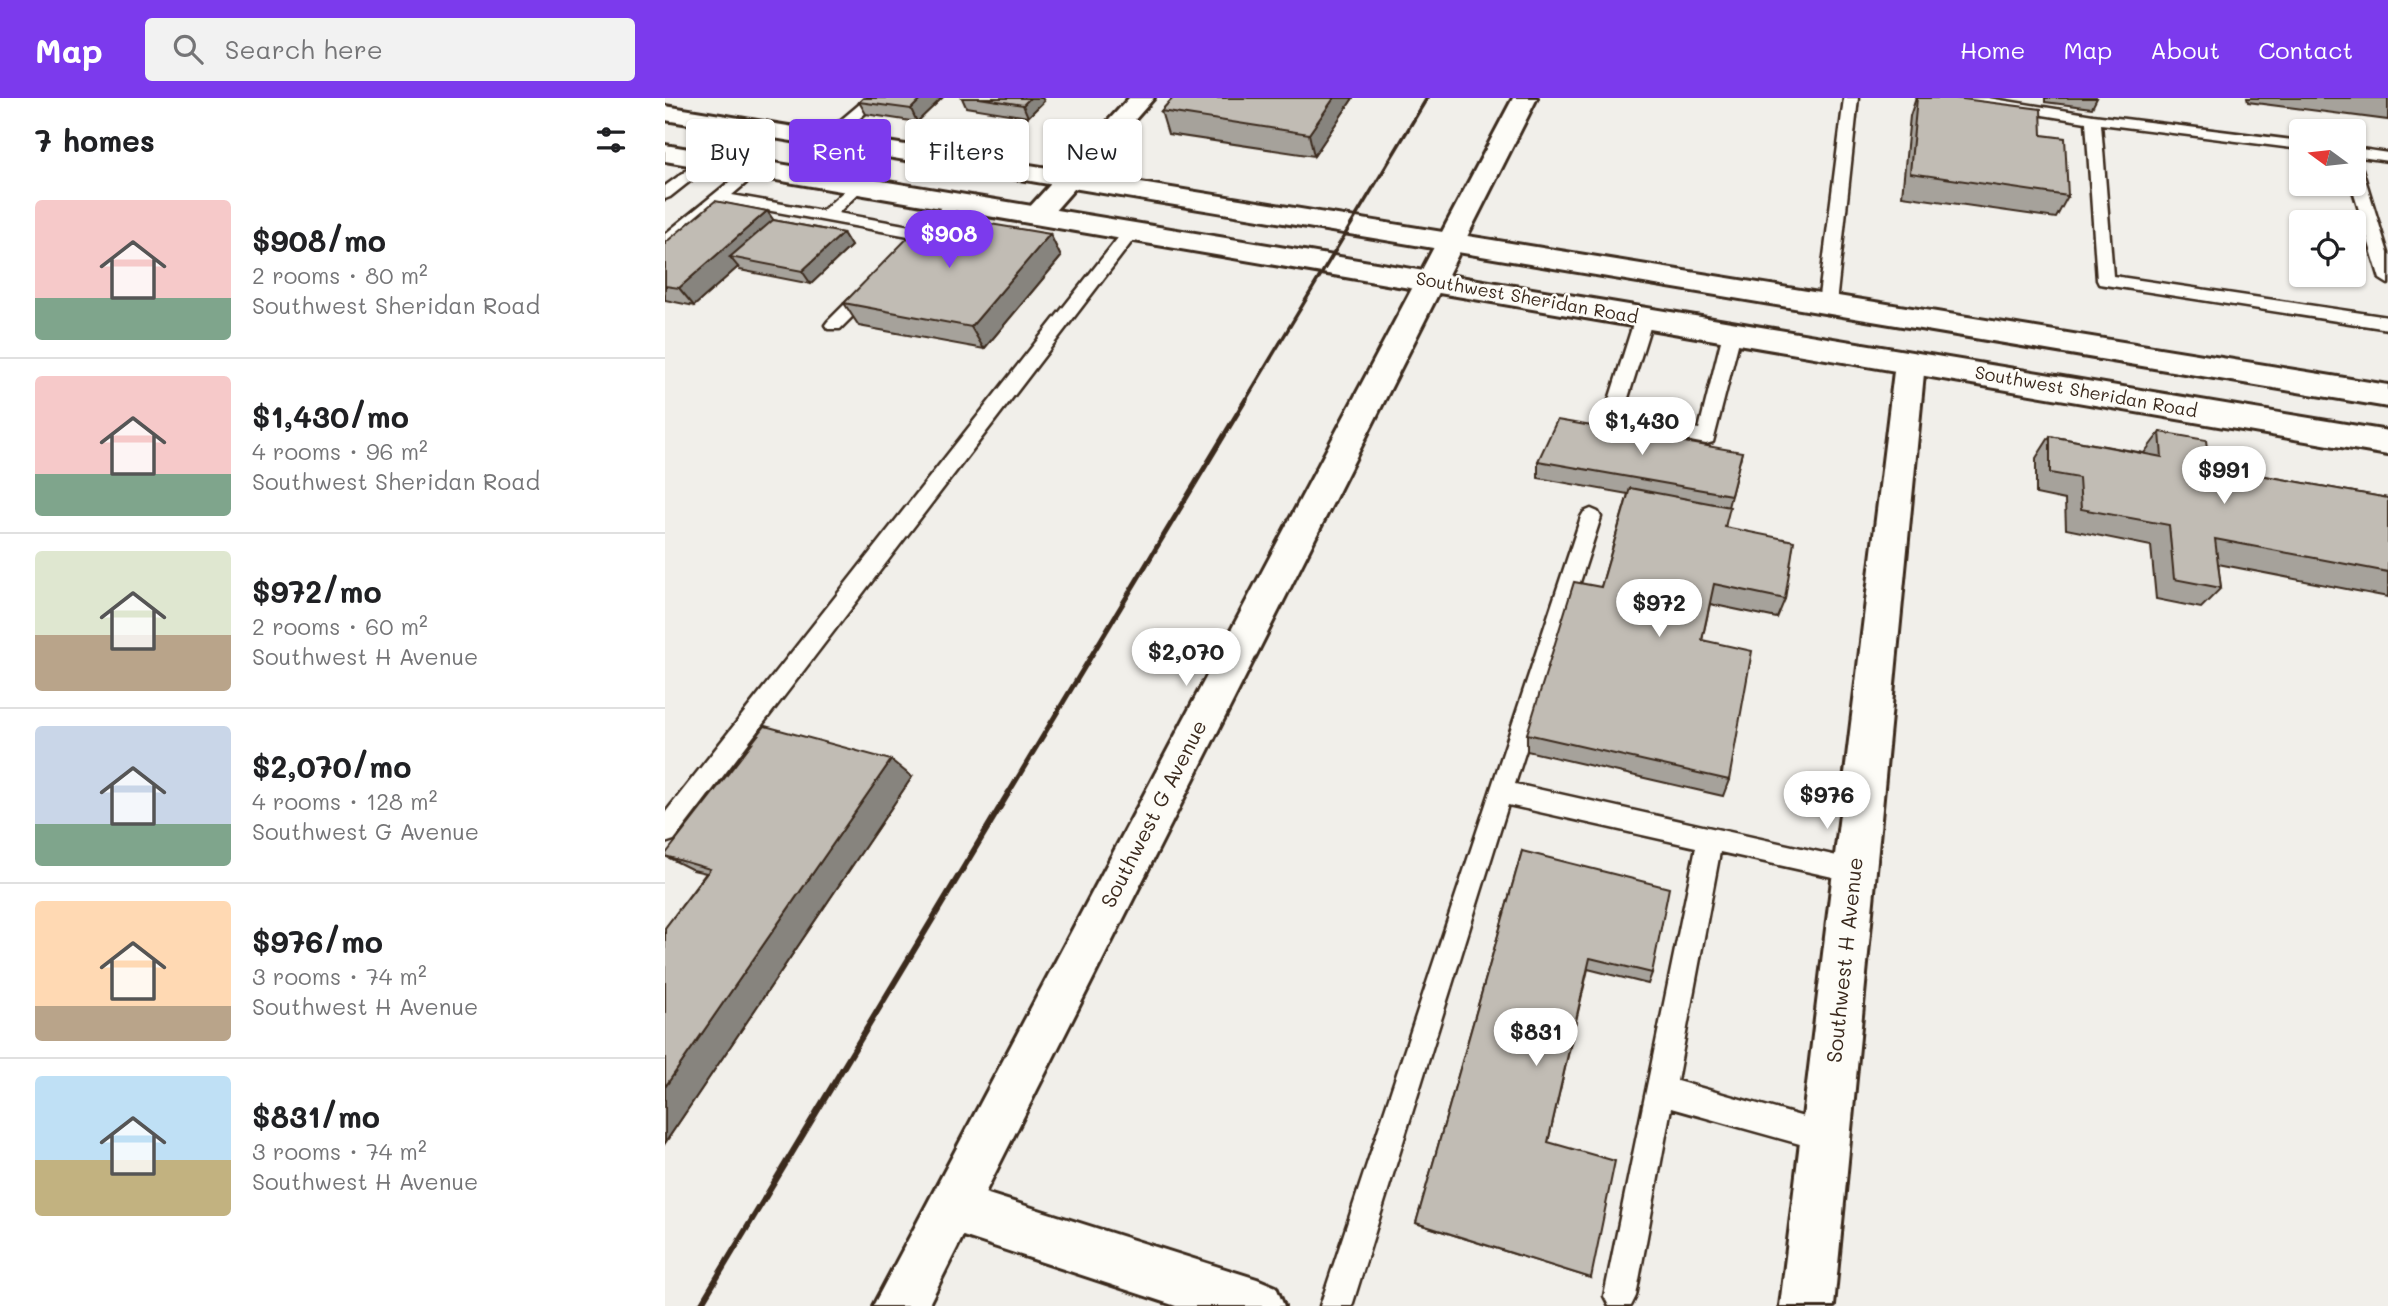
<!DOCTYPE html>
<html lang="en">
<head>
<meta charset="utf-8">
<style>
  body { margin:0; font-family:Mali,sans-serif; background:#f2f2f2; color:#202124; height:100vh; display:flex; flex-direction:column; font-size:26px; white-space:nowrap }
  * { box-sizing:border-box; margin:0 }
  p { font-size:23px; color:#757577 }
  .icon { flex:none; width:38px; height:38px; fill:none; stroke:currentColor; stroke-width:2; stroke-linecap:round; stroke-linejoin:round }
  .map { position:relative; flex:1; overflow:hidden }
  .drawer { display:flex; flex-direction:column; background:#fff; width:665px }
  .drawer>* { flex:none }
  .top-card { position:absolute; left:21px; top:21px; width:665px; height:63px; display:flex; gap:14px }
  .needle { width:46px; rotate:285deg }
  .fabs { position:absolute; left:1624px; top:21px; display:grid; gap:14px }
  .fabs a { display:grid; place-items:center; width:77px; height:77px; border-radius:7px; background:#fff; box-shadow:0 2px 5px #0004; font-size:35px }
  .price { position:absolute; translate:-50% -60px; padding:0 16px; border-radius:24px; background:#fff; color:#222; font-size:23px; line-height:46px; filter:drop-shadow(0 2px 4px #0008) }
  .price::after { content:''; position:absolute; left:50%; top:42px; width:21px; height:16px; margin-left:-10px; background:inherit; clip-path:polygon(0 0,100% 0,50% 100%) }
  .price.selected { background:#7c3aed; color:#fff }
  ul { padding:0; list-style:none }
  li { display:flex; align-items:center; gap:21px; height:175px; padding:0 35px }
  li+li { border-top:2px solid #e0e0e0 }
  li span { display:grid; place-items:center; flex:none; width:196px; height:140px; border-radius:7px; color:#555 }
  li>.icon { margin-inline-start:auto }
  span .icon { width:84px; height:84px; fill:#fffc; stroke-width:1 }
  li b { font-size:30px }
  h2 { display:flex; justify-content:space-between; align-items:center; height:84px; padding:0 35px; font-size:30px }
  .tag { padding:0 24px; border-radius:7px; background:#fff; box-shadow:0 2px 5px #0004; font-size:24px; line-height:63px }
  .tag.selected { background:#7c3aed; color:#fff }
  header { display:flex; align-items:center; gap:42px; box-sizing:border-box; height:98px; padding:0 35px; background:#7c3aed; color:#fff }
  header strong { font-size:33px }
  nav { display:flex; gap:38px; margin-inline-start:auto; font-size:24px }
  .search { width:490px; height:63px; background:#f2f2f2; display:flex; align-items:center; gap:18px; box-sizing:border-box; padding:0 24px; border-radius:7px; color:#757577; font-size:26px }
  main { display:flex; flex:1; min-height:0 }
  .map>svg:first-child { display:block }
</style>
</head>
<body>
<header>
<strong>Map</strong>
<div class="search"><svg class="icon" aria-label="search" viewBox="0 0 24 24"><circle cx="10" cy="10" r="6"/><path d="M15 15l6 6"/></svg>Search here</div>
<nav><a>Home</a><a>Map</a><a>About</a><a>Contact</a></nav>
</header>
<main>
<section class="drawer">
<h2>7 homes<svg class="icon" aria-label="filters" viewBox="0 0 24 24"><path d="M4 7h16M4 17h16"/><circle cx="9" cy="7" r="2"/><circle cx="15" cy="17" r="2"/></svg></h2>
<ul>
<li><span style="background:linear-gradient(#f6c9c9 70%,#7fa58c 0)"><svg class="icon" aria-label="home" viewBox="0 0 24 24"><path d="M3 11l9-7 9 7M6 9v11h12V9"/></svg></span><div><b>$908/mo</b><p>2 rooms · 80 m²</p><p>Southwest Sheridan Road</p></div></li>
<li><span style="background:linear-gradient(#f6c9c9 70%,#7fa58c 0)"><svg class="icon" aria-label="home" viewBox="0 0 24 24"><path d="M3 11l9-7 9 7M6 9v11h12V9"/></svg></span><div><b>$1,430/mo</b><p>4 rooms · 96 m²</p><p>Southwest Sheridan Road</p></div></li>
<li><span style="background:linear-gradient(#dfe7d0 60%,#b9a48a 0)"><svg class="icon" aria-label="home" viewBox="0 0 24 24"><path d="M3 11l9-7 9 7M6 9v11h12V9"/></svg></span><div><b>$972/mo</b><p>2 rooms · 60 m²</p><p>Southwest H Avenue</p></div></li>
<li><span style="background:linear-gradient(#c9d6e8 70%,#7fa58c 0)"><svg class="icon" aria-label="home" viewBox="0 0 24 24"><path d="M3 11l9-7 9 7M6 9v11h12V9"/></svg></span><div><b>$2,070/mo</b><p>4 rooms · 128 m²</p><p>Southwest G Avenue</p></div></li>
<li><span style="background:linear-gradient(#ffd9b3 75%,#b9a48a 0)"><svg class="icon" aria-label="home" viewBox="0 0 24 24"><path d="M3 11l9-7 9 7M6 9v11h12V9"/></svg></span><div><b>$976/mo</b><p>3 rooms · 74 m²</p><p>Southwest H Avenue</p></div></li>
<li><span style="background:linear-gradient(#bfe0f5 60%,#c2b280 0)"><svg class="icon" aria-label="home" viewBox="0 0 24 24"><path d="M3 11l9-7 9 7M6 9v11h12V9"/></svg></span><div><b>$831/mo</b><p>3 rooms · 74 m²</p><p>Southwest H Avenue</p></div></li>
</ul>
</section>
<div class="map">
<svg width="1723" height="1208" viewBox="0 0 1723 1208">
  <rect width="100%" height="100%" fill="#f1efea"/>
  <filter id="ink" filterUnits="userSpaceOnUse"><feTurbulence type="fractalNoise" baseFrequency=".0143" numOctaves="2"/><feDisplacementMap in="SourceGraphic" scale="14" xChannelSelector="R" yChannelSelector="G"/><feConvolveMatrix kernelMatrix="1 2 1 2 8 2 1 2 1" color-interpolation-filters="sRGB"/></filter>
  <g filter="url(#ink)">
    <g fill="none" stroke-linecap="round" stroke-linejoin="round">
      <defs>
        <path id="lane" d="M202 0H218L167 44H157L155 41 157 38Z
          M1179 0H1193L1171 206 1162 211 1153 206Z
          M1289 0H1323L1428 17 1636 43V51L1436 26 1448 178 1723 219V231L1434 186 1432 182 1421 24 1296 4Z
          M1689 50 1723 55V63L1689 58Z
          M43 57 48 59 51 62 48 65 5 99 0 101V88Z
          M90 65 98 70 95 73 67 97 157 113 189 84 194 82 202 87 173 115 256 130 285 100H297L299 103 266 139 260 141 58 104 6 147 0 149V136L85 67Z
          M1689 67 1697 71 1723 155V186L1715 181 1686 86H1689Z
          M466 129 474 134 472 137 9 742 0 745V715L460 131Z
          M206 185 212 186 214 190 212 194 175 231H163L160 227 163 223 200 186Z
          M979 214 988 220 958 316 1034 331 1058 235 1067 229 1076 235 1048 344 1041 346 947 328 940 326 938 321 970 220Z
          M926 411 933 414 936 419 850 686 1199 764 1203 772 1199 780 1190 784 1055 754 1012 983 1160 1025 1170 1029 1174 1039 1170 1049 1160 1053 1006 1010 971 1198 966 1208H944L939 1198 1031 749 843 707 687 1208H655L916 419 919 414Z"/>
        <path id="street" d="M464 0H489L380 124 371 126 362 124 358 118 362 112Z
          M848 0H872L320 1095 592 1181 611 1189 619 1208H511L298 1138 263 1208H208Z
          M1245 255 1256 258 1260 265 1169 1208H1115L1230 265 1234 258Z"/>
        <path id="primary" d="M0 8 1723 287V309L0 22Z
          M0 47 1723 333V357L0 63Z"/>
      </defs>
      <use href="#lane" stroke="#3b2a1e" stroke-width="5"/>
      <use href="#street" stroke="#3b2a1e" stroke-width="6"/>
      <use href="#primary" stroke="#3b2a1e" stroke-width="6"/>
      <use href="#lane" fill="#fdfcf7" fill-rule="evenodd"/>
      <use href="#street" fill="#fdfcf7" fill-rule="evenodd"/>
      <use href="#primary" fill="#fdfcf7" fill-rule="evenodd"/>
      <path stroke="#3b2a1e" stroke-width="3.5" d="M580 303 762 0"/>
      <path stroke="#3b2a1e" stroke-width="5" d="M343 696 581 301"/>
      <path stroke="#3b2a1e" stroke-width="6" d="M35 1208 344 694"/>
    </g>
    <path fill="#a6a29b" stroke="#3b2a1e" stroke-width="2" d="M277 0 252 24 201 16 194 4Z
      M297 0H377L379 3 363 19 301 9Z
      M508 0H688L649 58 503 36 496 13Z
      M1251 0H1290L1377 37 1403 98 1391 120 1237 98 1245 18Z
      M1380 0H1432L1427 10 1380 4Z
      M1582 0H1723V22L1583 4Z
      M102 113 108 122 178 135 186 148 146 186 75 172 73 169 29 208 0 202V145Z
      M385 136 396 159 319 251 194 228 179 205Z
      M1495 334 1544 368 1723 400V499L1553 466 1556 490 1536 510 1491 501 1486 448 1401 431 1400 402 1371 396V360L1385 338 1479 355Z
      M1077 354 1063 409 1060 429 1120 501 1112 520 1045 506 1037 542 1064 682 1058 698 862 653V636L936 489 963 396 873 380V363Z
      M247 679 0 1045V830L41 775 28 772 0 758Z
      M857 753 987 875 983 886 923 871 883 1044 926 1180 751 1125Z"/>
    <path fill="#87847e" stroke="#3b2a1e" stroke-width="2" d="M257 0H277L252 24 246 11Z
      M365 0H377L379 3 363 19 358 7Z
      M669 0H688L649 58 644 36Z
      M102 113 115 131 65 159 73 169 29 208 14 190Z
      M178 135 186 148 146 186 137 173Z
      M385 136 396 159 319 251 306 229Z
      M226 662 247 679 0 1045V989Z"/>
    <path fill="#c1bcb4" stroke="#3b2a1e" stroke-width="2" d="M198 0H257L246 11 194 4Z
      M314 0H365L358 7Z
      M508 0H669L644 36 496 13Z
      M1252 0H1290L1376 11 1377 37 1400 40 1403 98 1245 75Z
      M50 103 102 113 14 190 0 188V145Z
      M266 116 385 136 306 229 179 205Z
      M108 122 178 135 137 173 65 159Z
      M892 322 1077 354 1066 397 873 363Z
      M1495 334 1541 342 1544 368 1723 400V474L1550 441 1556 490 1509 481 1504 427 1416 411 1414 380 1385 375V338L1497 359Z
      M965 390 1065 409 1060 429 1129 443 1120 501 1049 486 1037 542 1087 553 1064 682 862 636 909 484 936 489Z
      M100 628 226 662 0 989V830L45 771 0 758V757Z
      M857 753 1004 790 987 875 925 860 883 1044 950 1063 926 1180 751 1125Z"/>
  </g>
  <g text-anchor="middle" stroke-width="5" stroke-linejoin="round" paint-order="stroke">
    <g font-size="18" fill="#3b2a1e" stroke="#fdfcf7">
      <text transform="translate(862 200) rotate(10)" y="6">Southwest Sheridan Road</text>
      <text transform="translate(1421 294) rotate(10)" y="6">Southwest Sheridan Road</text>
    </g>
    <g font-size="21" fill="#3b2a1e" stroke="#fdfcf7">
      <text transform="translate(489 716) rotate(-63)" y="7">Southwest G Avenue</text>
      <text transform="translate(1180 862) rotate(-84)" y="7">Southwest H Avenue</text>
    </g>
  </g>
</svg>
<div class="fabs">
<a><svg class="needle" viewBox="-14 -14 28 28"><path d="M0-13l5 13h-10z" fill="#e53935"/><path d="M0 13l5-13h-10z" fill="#757577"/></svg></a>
<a><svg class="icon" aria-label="locate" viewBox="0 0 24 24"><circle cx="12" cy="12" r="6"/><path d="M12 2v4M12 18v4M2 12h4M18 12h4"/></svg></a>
</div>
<b class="price selected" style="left:284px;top:172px">$908</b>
<b class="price" style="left:977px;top:359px">$1,430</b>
<b class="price" style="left:1559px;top:408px">$991</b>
<b class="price" style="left:994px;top:541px">$972</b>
<b class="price" style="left:521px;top:590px">$2,070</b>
<b class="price" style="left:1162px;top:733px">$976</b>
<b class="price" style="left:871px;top:970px">$831</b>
<div class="top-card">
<a class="tag">Buy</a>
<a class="tag selected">Rent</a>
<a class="tag">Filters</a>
<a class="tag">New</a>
</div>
</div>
</main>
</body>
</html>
